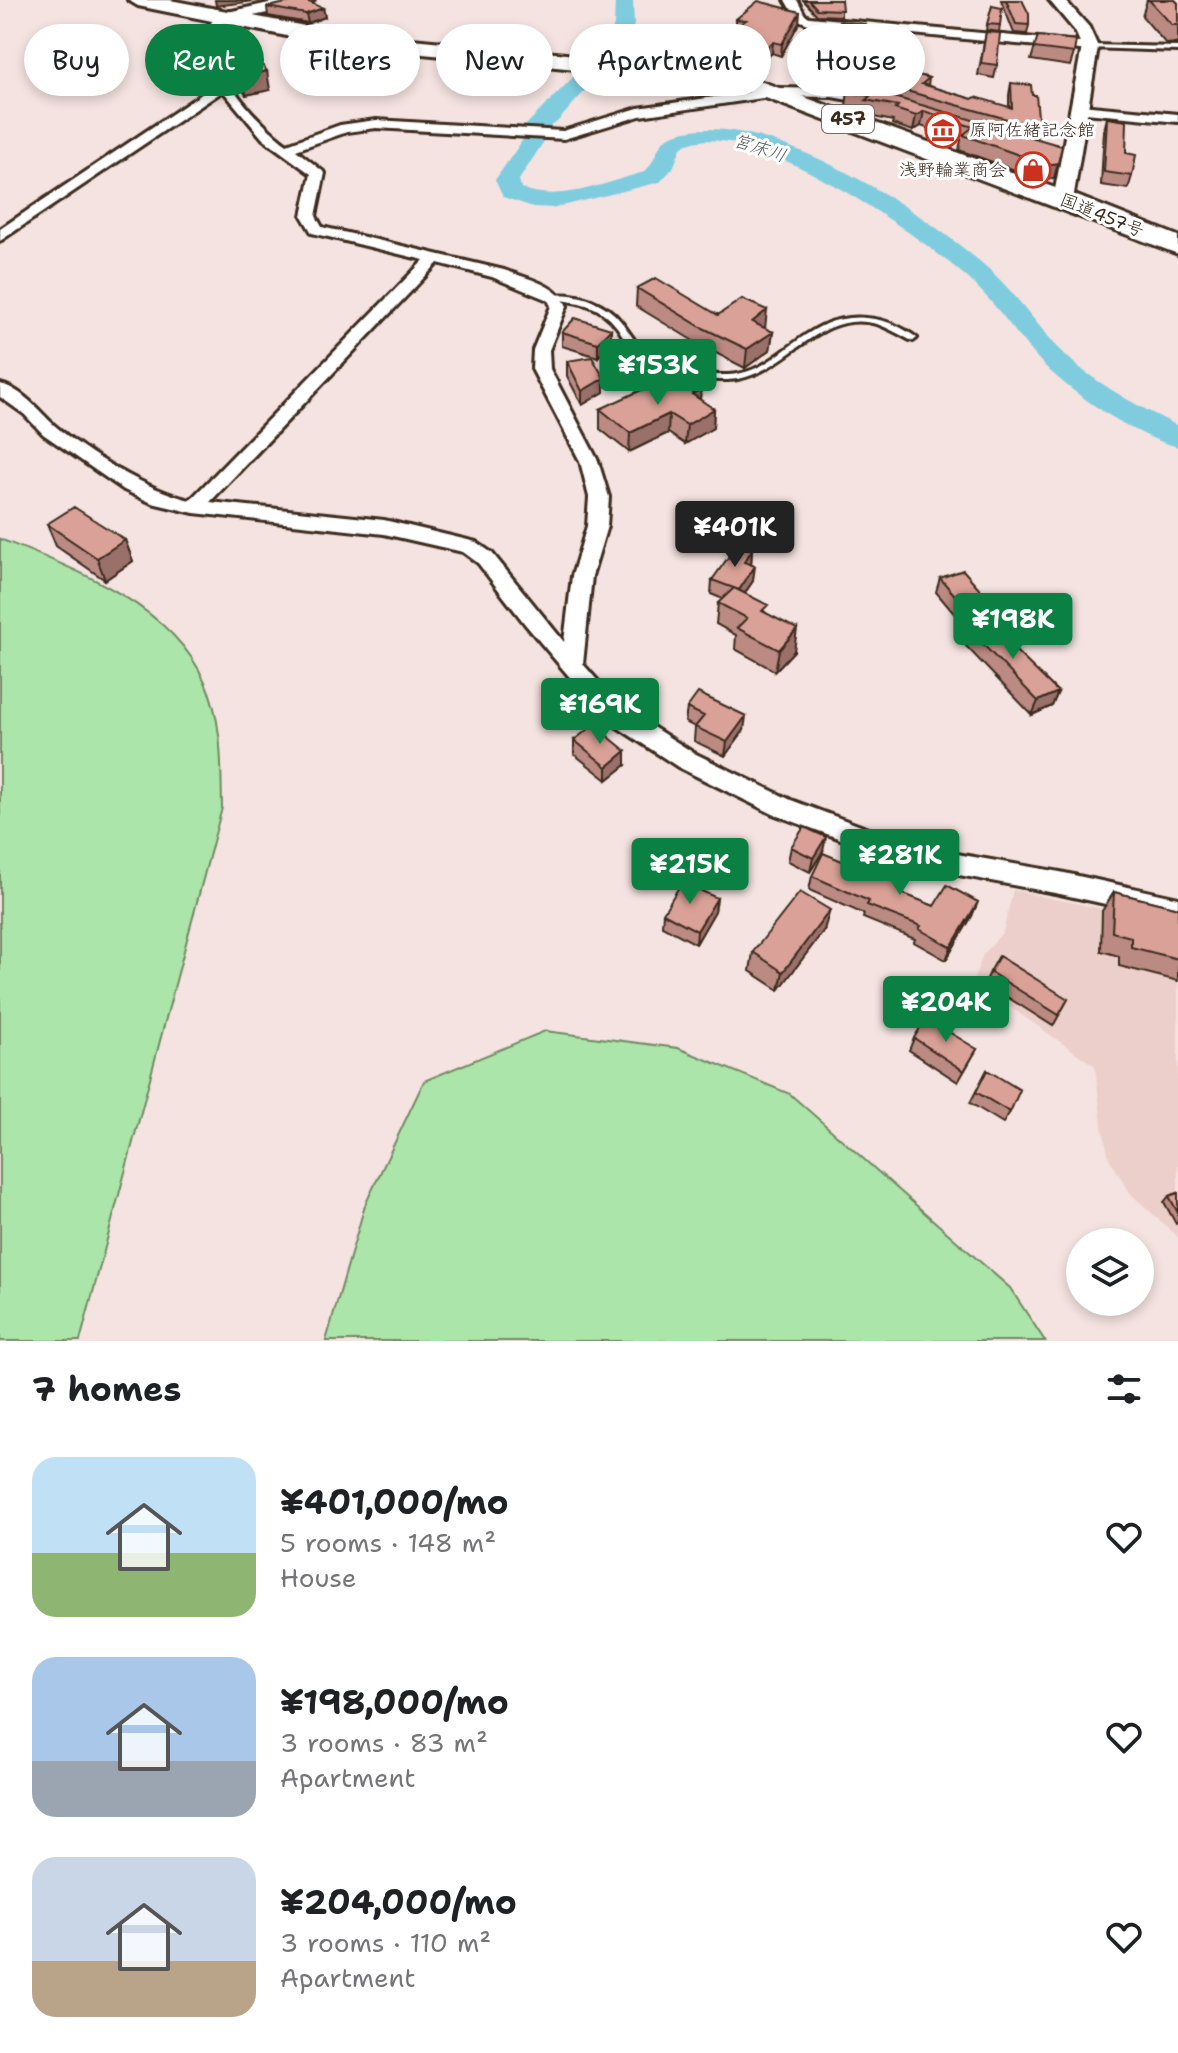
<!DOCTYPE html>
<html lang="en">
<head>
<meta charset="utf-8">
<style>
  body { margin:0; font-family:"Shantell Sans","Klee One",sans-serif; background:#f2f2f2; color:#202124; height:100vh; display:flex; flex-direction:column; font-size:30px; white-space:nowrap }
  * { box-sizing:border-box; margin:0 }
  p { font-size:26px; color:#757577 }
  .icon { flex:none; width:44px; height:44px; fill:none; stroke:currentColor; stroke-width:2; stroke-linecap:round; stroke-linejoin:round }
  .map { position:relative; height:1341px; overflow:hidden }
  .details { display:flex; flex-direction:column; background:#fff; flex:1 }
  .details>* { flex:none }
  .banner { position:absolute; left:24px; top:24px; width:1130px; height:72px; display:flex; gap:16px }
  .controls { position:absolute; left:1066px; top:1228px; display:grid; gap:16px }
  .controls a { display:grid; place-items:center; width:88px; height:88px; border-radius:50%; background:#fff; box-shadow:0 4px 12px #0003; font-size:40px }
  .price { position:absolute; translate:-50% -68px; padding:0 18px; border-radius:8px; background:#0b8043; color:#fff; font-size:26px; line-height:52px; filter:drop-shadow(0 2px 4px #0008) }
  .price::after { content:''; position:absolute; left:50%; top:48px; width:24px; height:18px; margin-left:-12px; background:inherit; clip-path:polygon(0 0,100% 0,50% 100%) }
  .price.on { background:#222; color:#fff }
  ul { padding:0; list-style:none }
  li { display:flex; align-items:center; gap:24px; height:200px; padding:0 32px }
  li span { display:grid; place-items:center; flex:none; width:224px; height:160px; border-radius:24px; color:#555 }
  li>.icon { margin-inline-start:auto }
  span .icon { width:96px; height:96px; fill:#fffc; stroke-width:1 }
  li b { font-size:34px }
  h2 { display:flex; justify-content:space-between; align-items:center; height:96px; padding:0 32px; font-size:34px }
  .tag { padding:0 28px; border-radius:36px; background:#fff; box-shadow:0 4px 12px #0003; font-size:28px; line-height:72px }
  .tag.on { background:#0b8043; color:#fff }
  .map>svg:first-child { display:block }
</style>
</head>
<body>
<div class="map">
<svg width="1178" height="1341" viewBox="0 0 1178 1341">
  <rect width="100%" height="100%" fill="#f4e3e0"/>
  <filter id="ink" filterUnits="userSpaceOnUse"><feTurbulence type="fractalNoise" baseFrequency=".0125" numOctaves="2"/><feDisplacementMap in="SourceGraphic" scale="16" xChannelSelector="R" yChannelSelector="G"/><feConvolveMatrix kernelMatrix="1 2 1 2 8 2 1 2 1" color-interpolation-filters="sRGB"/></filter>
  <g filter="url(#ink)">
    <path fill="#eccfca" d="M1013 890 1178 925V1237L1131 1194 1109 1158 1102 1125 1095 1066 973 981 983 955 1003 932Z"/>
    <path fill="#abe5aa" stroke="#738864" stroke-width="2" d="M0 539C73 568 171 604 205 682 223 721 221 766 222 808L80 1341H0Z
      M545 1031 678 1048 790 1094 1010 1288 1045 1341H326L365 1205 424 1081Z"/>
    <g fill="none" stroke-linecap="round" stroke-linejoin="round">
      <path fill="#80ccdf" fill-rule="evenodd" d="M615 0H633L634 25 627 44 557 122 544 131 546 138 519 180 521 188C558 204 607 182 644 172 657 162 656 141 672 135 759 102 930 215 992 272 1022 300 1043 336 1074 363 1105 389 1142 408 1178 426V447C1139 437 1088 404 1058 378 1025 350 1004 312 973 283 929 241 739 107 681 148L673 168 660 182 554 208 533 207 503 197 495 180 524 138 522 129 608 42 614 25Z"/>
      <defs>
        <path id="lane" d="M1090 45 1178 47V51L1088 48V46Z
          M552 295C579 292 607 302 623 324 631 334 636 345 646 353 667 368 702 376 728 375 782 373 803 312 866 318 884 319 903 327 917 338L913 341 910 340C899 334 888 328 877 324 816 307 784 379 727 380 702 381 659 371 639 356 629 348 624 337 617 327 600 304 578 302 552 299Z"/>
        <path id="street" d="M785 0H797L805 15 810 17 1090 43 1096 47 1090 51 808 24 796 19Z
          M224 13 230 17C226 21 220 26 218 31 203 66 260 125 287 144L340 125 376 120 563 131 638 108 776 88 832 89 882 98 884 101 877 105 832 97 776 96 640 116 564 139 376 128 347 132 296 150 325 173 316 216 322 227 504 270C525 278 557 284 567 306L549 350 550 369 598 461 609 497 607 526 592 576 583 664 621 707 694 753 791 800 917 847 1060 872 1178 898V920L1060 894 916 867 773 814 678 767 605 719 525 624 478 563 463 552 384 534 194 513 152 503 124 490 43 434 24 414 0 397V384C22 389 38 410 54 425 88 454 147 490 190 500L424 260 312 233 302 216 311 174 263 139 223 91 0 241V229L218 83C204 60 194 27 224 13ZM438 263 492 277 548 300 551 306 533 350 532 369 580 461 589 497 587 526 572 576 564 642 492 553 476 542 384 520 210 502Z
          M1080 105 1178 114V122L1075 112V106Z"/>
        <path id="secondary" d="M283 0H314L306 5 224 22 216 17 218 14Z
          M1049 0H1065L1089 27 1098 47 1073 200 1063 206 1053 200 1082 47 1075 31Z"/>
        <path id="highway" d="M128 0H170L331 31 658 63 743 75 1072 194 1178 236V254L739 88 658 77 331 45 138 6Z"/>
      </defs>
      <use href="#lane" stroke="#3b2a1e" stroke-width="6"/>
      <use href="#street" stroke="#3b2a1e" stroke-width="6"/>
      <use href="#secondary" stroke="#3b2a1e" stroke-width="6"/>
      <use href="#highway" stroke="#3b2a1e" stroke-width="6"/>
      <use href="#lane" fill="#fff" fill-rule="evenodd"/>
      <use href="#street" fill="#fff" fill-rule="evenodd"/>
      <use href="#secondary" fill="#fff" fill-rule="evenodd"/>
      <use href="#highway" fill="#fff" fill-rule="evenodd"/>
    </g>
    <path fill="#bb8a83" stroke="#3b2a1e" stroke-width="2" d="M803 0H841V16L817 15Z
      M1001 0H1022L1029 25 1027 34 1014 33Z
      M1147 0H1175L1178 3V43L1166 44 1142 16Z
      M992 6 1000 25 999 32 986 30Z
      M267 7 323 8 325 17 308 23 268 16Z
      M736 19 799 23 781 56 772 53 748 73 726 70 727 58 742 45 730 42 731 30 736 27Z
      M864 30 869 41 864 60 831 56 832 46Z
      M986 32 997 65 994 78 978 75Z
      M1038 36 1074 53 1070 66 1031 60Z
      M880 48 907 72 929 78 928 86 972 99 1009 107V95L1011 83 1032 95 1039 128 1036 139 1054 178 1043 180 959 150 961 140 921 126 913 131 892 124 893 121 864 115 865 110 846 106 848 91 876 94Z
      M226 53 270 90 246 95 229 72Z
      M709 74 737 91 713 94 708 87Z
      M1107 118 1126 153 1132 176 1128 189 1101 185 1104 130Z
      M637 288 773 332 770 350 745 368 700 345 636 306Z
      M611 329V343L598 357 562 346V332Z
      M567 361 604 378V392L582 405 567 376Z
      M701 389 700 400 714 409 713 428 685 444 668 433 629 452 600 429V409L657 394Z
      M47 524 125 540 133 561 105 580 56 546Z
      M752 550 751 565 753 581 745 593 767 614 794 651 775 671 735 649 736 635 716 624 718 603 723 599 711 594 712 580Z
      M940 578 996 627 992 628 1058 692 1052 706 1032 715 963 643 967 629 936 592Z
      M687 708 744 730 725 756 694 741 695 727 685 722Z
      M574 740 626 765 607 780 574 754Z
      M791 847 823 851 810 872 788 861Z
      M812 876H878L896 878 901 893 934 906 972 916 946 960 914 942 915 939 863 918 864 914 809 890Z
      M1114 892 1178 908V981L1119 966V956L1101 951 1102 911Z
      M717 898 715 911 696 944 662 926 663 913Z
      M824 930 779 990 750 971 753 952Z
      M990 972 1068 999 1053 1026 985 983Z
      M914 1038 977 1049 958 1082 909 1050Z
      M987 1070 1010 1112 1003 1123 970 1103Z
      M1178 1193V1223L1176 1224 1164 1202 1169 1196Z"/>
    <path fill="#99716a" stroke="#3b2a1e" stroke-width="2" d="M215 0H262L216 6Z
      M323 8 325 17 308 23 306 14Z
      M800 12 799 23 781 56 782 44Z
      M773 42 772 53 748 73 749 61Z
      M267 71 270 90 246 95 243 76Z
      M738 78 737 91 713 94 714 82Z
      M924 111 921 126 913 131 916 116Z
      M1058 163 1054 178 1043 180 1047 165Z
      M767 310 765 329 752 322Z
      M611 329V343L598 357V343Z
      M773 332 770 350 745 368 747 349Z
      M604 378V392L582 405V391Z
      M701 389 699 408 692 394Z
      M714 409 713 428 685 444 687 425Z
      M669 414 668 433 629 452 630 433Z
      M125 540 133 561 105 580 97 558Z
      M752 550 751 565 744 562Z
      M755 566 753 581 737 604 739 590Z
      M1000 612 996 627 971 634 976 620Z
      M797 629 794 651 775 671 779 650Z
      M1058 692 1052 706 1032 715 1038 701Z
      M746 716 744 730 725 756 727 742Z
      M626 751V765L607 780V767Z
      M826 837 823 851 810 872 813 858Z
      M717 898 715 911 696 944 697 931Z
      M978 902 972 916 946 960 951 947Z
      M830 910 824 930 779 990 783 972Z"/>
    <path fill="#daa198" stroke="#3b2a1e" stroke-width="2" d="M300 0H304L323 8 306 14 267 7Z
      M809 0H841L842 10 817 9Z
      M1006 0H1022L1029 14V25L1016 24Z
      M1149 0H1175L1178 3V25H1172Z
      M758 1 800 12 782 44 773 42 749 61 727 58 753 36 731 30 746 20 736 19Z
      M992 6 1002 8 1000 25 987 24Z
      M840 21 866 24 864 30 870 31 866 50 832 46Z
      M986 32 1000 33 997 65 981 63Z
      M1038 36 1076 40 1074 53 1034 48Z
      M880 48 907 50V72L929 78 922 84 972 99 976 97 1012 108 1011 83 1031 85 1032 95H1036L1039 128 878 83Z
      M249 49 267 71 243 76 226 53Z
      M709 74 738 78 714 82Z
      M848 91 887 95 1062 146 1058 163 1047 165 963 135 973 127 924 111 916 116 895 109 898 106 866 100 870 96Z
      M1107 118 1127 121 1126 153 1136 155 1132 176 1104 172Z
      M656 278 718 315 742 299 767 310 752 322 773 332 747 349 701 327 637 288Z
      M575 318 611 329 598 343 562 332Z
      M592 357 604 378 582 391 567 361Z
      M684 379 701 389 692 394 714 409 687 425 669 414 630 433 600 409 648 387 657 394Z
      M74 507 125 540 97 558 47 524Z
      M737 545 752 550 744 562 755 566 739 590 712 580Z
      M963 570 1000 612 976 620 940 578Z
      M734 588 768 605 762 611 797 629 779 650 737 628 747 618 718 603Z
      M985 621 1058 692 1038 701 967 628Z
      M698 693 746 716 727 742 695 727 704 716 687 708Z
      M594 725 626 751 607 767 574 740Z
      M804 827 826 837 813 858 791 847Z
      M823 853 878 876 887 853 902 859 895 878 905 882 901 893 934 906 947 885 978 902 951 947 919 929 921 926 867 905 869 901 812 876Z
      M682 882 717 898 697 931 663 913Z
      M800 892 830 910 783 972 753 952Z
      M1114 892 1178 908V959L1131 947V937L1112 932Z
      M999 956 1068 999 1059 1015 990 972Z
      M926 1018 977 1049 964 1071 914 1038Z
      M987 1070 1020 1090 1010 1112 976 1092Z
      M1178 1193V1213L1169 1196Z"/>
  </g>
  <defs>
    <symbol id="museum-ring" viewBox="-11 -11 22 22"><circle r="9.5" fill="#fff" stroke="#c8321e" stroke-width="1.5"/><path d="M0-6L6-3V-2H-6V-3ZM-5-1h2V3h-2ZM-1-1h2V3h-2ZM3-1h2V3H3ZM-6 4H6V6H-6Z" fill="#c8321e"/></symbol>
    <symbol id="shop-ring" viewBox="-11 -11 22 22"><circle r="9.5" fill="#fff" stroke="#c8321e" stroke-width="1.5"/><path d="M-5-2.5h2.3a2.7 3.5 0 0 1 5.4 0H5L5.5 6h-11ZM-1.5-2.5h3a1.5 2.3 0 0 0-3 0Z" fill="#c8321e"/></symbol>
  </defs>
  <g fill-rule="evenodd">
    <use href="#museum-ring" x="923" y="110" width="40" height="40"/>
    <use href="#shop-ring" x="1013" y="150" width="40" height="40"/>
  </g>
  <g text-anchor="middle" stroke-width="6" stroke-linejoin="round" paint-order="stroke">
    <rect fill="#fff" stroke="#766a62" stroke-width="2" x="822" y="105" width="52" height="28" rx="6"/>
    <g font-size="18" font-weight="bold" fill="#3b2a1e">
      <text x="848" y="125">457</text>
    </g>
    <g font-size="18" fill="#3b2a1e" stroke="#fff" text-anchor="start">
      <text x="969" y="136">原阿佐緒記念館</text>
      <text x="1007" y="176" text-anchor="end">浅野輪業商会</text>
    </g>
    <g font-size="18" font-style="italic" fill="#505b58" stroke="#fff">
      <text transform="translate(760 148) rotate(18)" y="6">宮床川</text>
    </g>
    <g font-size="18" fill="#3b2a1e" stroke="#fff">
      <text transform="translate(1102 215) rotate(22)" y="6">国道457号</text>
    </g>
  </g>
</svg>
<div class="controls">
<a><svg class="icon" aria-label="layers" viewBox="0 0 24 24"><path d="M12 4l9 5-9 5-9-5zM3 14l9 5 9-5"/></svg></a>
</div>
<b class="price" style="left:658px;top:407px">¥153K</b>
<b class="price on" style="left:735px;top:569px">¥401K</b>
<b class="price" style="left:1013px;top:661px">¥198K</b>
<b class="price" style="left:600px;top:746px">¥169K</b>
<b class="price" style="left:900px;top:897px">¥281K</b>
<b class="price" style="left:690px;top:906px">¥215K</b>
<b class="price" style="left:946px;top:1044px">¥204K</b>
<div class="banner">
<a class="tag">Buy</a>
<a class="tag on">Rent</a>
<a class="tag">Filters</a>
<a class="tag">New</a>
<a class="tag">Apartment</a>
<a class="tag">House</a>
</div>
</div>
<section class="details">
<h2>7 homes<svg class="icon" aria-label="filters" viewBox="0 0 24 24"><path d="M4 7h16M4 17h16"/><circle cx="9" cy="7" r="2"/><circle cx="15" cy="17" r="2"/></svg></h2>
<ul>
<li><span style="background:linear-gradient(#bfe0f5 60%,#8fb573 0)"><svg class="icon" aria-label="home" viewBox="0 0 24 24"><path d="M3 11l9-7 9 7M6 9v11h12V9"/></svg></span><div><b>¥401,000/mo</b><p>5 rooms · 148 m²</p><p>House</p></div><svg class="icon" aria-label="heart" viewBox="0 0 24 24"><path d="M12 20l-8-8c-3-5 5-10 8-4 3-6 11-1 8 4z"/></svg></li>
<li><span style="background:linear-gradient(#a9c7e8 65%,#9aa5b1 0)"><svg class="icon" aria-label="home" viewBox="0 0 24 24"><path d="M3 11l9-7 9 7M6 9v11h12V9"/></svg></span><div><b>¥198,000/mo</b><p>3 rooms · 83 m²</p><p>Apartment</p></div><svg class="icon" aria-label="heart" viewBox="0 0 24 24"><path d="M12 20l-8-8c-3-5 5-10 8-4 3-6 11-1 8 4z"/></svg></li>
<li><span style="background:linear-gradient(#c9d6e8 65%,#b9a48a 0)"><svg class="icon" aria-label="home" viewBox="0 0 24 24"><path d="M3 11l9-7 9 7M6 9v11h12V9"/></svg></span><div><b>¥204,000/mo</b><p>3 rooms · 110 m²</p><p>Apartment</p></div><svg class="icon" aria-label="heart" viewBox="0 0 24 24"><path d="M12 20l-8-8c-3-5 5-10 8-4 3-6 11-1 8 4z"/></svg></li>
</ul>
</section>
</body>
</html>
